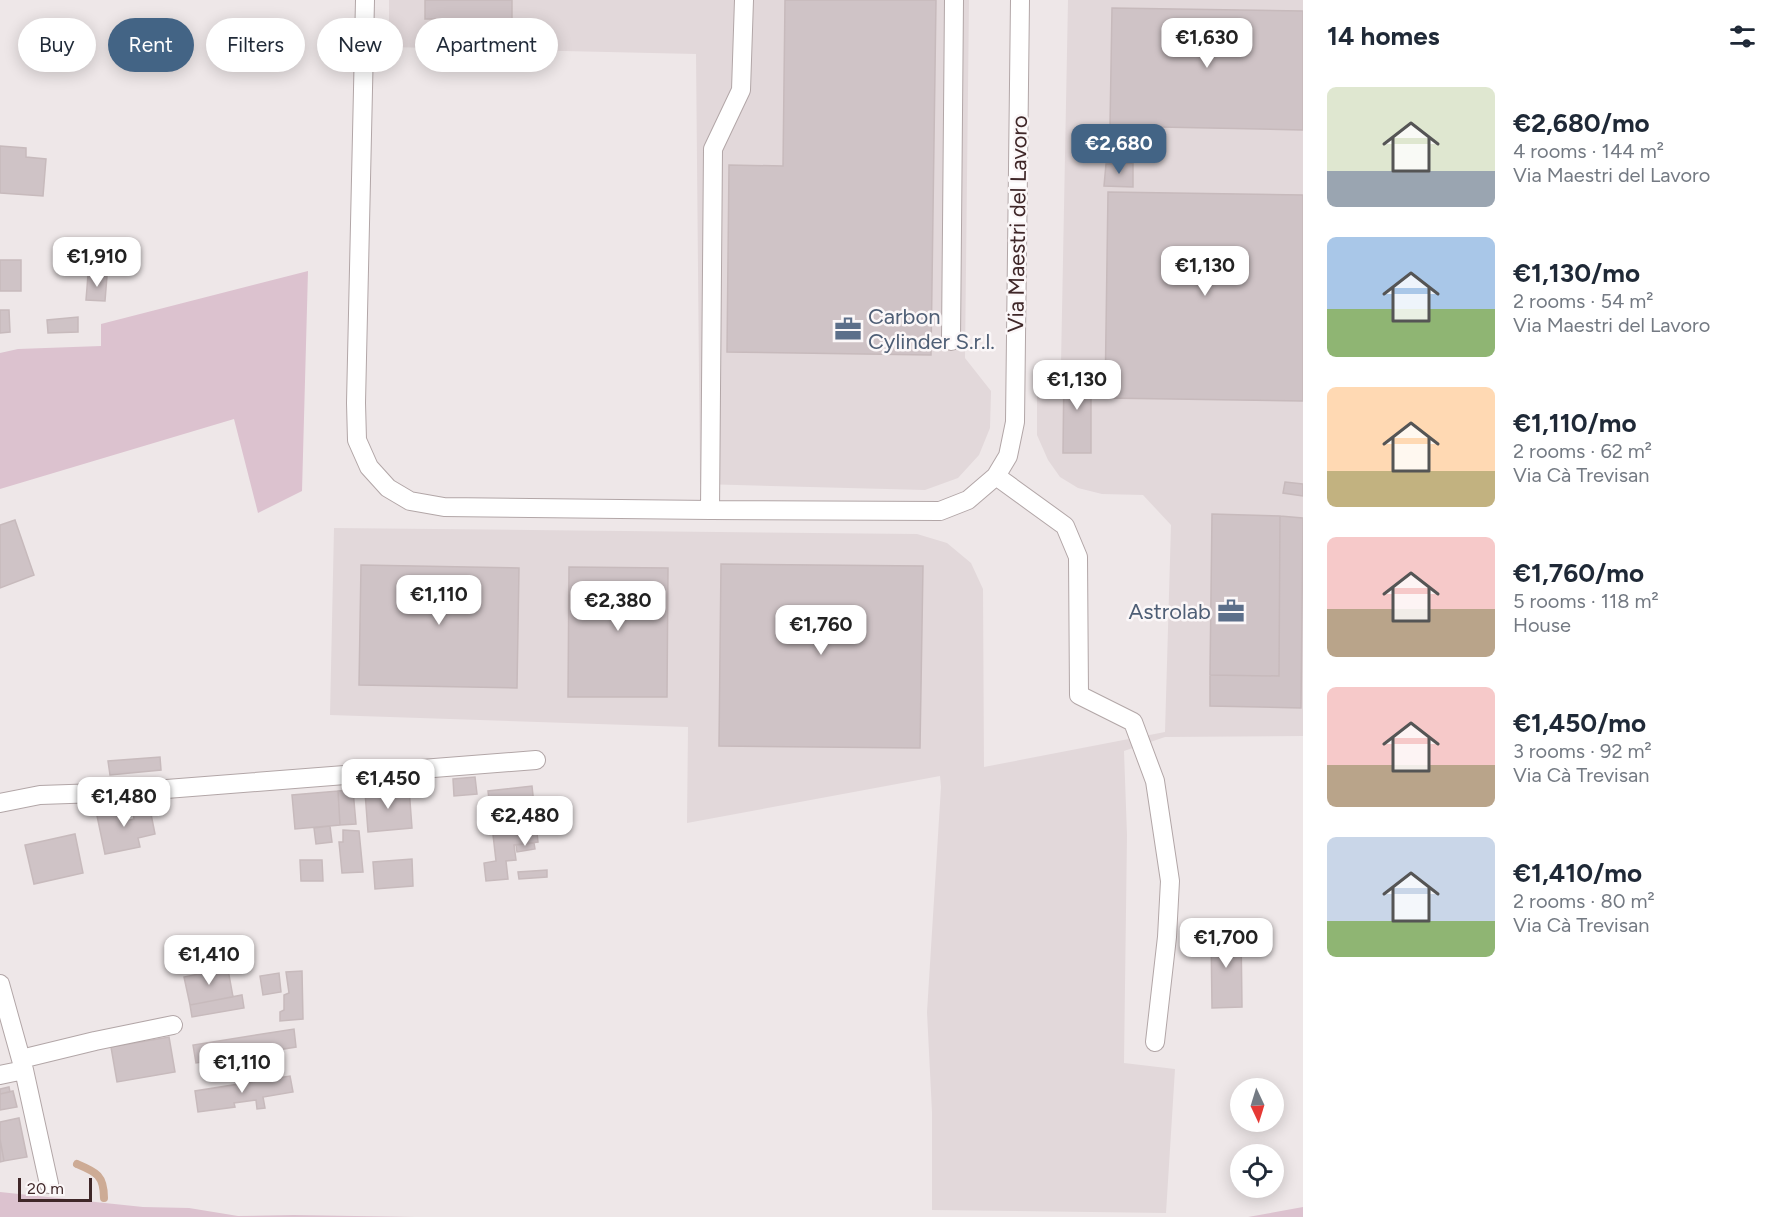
<!DOCTYPE html>
<html lang="en">
<head>
<meta charset="utf-8">
<style>
  body { margin:0; font-family:Figtree,sans-serif; background:#f6f6f7; color:#1f2937; height:100vh; display:flex; flex-direction:column; font-size:22px; white-space:nowrap }
  * { box-sizing:border-box; margin:0 }
  p { font-size:20px; color:#747a83 }
  .icon { flex:none; width:33px; height:33px; fill:none; stroke:currentColor; stroke-width:2; stroke-linecap:round; stroke-linejoin:round }
  .map { position:relative; flex:1; overflow:hidden }
  .side { display:flex; flex-direction:column; background:#fff; width:480px }
  .side>* { flex:none }
  .top-card { position:absolute; left:18px; top:18px; width:570px; height:54px; display:flex; gap:12px }
  .needle { width:39px; rotate:176deg }
  .controls { position:absolute; left:1230px; top:1078px; display:grid; gap:12px }
  .controls a { display:grid; place-items:center; width:54px; height:54px; border-radius:50%; background:#fff; box-shadow:0 3px 15px #0003; font-size:30px }
  .scale { position:absolute; left:18px; bottom:15px; width:74px; box-sizing:border-box; padding-left:6px; border:3px solid #3f2728; border-top:0; font-size:16px; line-height:21px; white-space:nowrap; color:#3f2728; -webkit-text-stroke:4px #fbf7f8; paint-order:stroke }
  .price { position:absolute; translate:-50% -51px; padding:0 14px; border-radius:12px; background:#fff; color:#222; font-size:20px; line-height:39px; filter:drop-shadow(0 2px 3px #0008) }
  .price::after { content:''; position:absolute; left:50%; top:36px; width:18px; height:14px; margin-left:-9px; background:inherit; clip-path:polygon(0 0,100% 0,50% 100%) }
  .price.current { background:#436485; color:#fff }
  ul { padding:0; list-style:none }
  li { display:flex; align-items:center; gap:18px; height:150px; padding:0 24px }
  li span { display:grid; place-items:center; flex:none; width:168px; height:120px; border-radius:9px; color:#555 }
  li>.icon { margin-inline-start:auto }
  span .icon { width:72px; height:72px; fill:#fffc; stroke-width:1 }
  li b { font-size:26px }
  h2 { display:flex; justify-content:space-between; align-items:center; height:72px; padding:0 24px; font-size:26px }
  .chip { padding:0 21px; border-radius:27px; background:#fff; box-shadow:0 3px 15px #0003; font-size:21px; line-height:54px }
  .chip.current { background:#436485; color:#fff }
  main { display:flex; flex:1; min-height:0 }
  .map>svg:first-child { display:block }
</style>
</head>
<body>
<main>
<div class="map">
<svg width="1303" height="1217" viewBox="0 0 1303 1217">
  <rect width="100%" height="100%" fill="#eee7e8"/>
  <path fill="#e2d8da" d="M389 0H969L965 358 991 391 990 428 979 455 958 478 925 490 700 484 696 54 389 47Z
    M1068 0H1303V736L1165 737 1124 751 1127 835 1124 1063 1175 1069 1166 1213 932 1210V1112L927 1012 941 787 940 776 687 823 688 727 330 715 334 528 917 534 947 543 971 563 983 589 984 767 1165 732 1171 525 1143 495 1102 494 1078 488 1060 477 1048 460 1037 435V391L1061 364Z"/>
  <path fill="#dcc2cf" d="M308 271 302 491 258 513 234 419 0 489V353L18 349 101 346V324Z
    M0 1192 143 1207 189 1208 238 1216 294 1215 415 1217H0Z
    M1303 1207V1217H889H1248Z"/>
  <g fill="none" stroke-linecap="round" stroke-linejoin="round">
    <path stroke="#cdab95" stroke-width="8" d="M77 1164C96 1172 104 1175 104 1198"/>
  </g>
  <path fill="#cfc3c6" stroke="#c7babc" stroke-width="1.5" d="M425 0H512V19H425Z
    M785 0H936L931 355 727 352 729 165 783 166Z
    M1112 8 1303 11V130L1110 126Z
    M0 146 26 148V157L46 159 43 196 0 193Z
    M1133 163V187L1104 186 1106 164Z
    M1108 192 1303 195V401L1105 398Z
    M0 260H21V291H0Z
    M88 275 107 276 105 301 86 300Z
    M0 310H9L10 332 0 333Z
    M78 317V332L48 333 47 320Z
    M1064 367 1091 368V453H1063Z
    M1285 482 1303 484V496L1283 493Z
    M1212 514 1280 516 1279 676 1210 675Z
    M1280 516 1303 518 1301 708 1210 706V675L1279 676Z
    M15 520 34 575 0 588V525Z
    M721 564 923 566 920 748 719 746Z
    M361 565 519 568 517 688 359 685Z
    M569 567 668 568 667 697H568Z
    M160 757 161 770 110 775 108 761Z
    M475 777 477 794 454 796 453 779Z
    M532 786 538 842 514 845 516 860 506 861 508 879 486 881 484 863 496 861 488 791Z
    M409 788 412 828 368 832 365 792Z
    M353 790 356 824 340 825 338 791Z
    M338 791 340 825 295 829 292 795Z
    M149 804 155 834 138 838 140 847 105 854 96 811 119 806 122 822 134 819 132 807Z
    M330 826 332 842 316 844 314 828Z
    M343 830 359 831 363 872 342 873 339 842H343Z
    M75 834 83 873 34 884 25 845Z
    M534 843 535 849 517 852 516 845Z
    M412 859 413 886 375 889 373 862Z
    M300 860H322L323 881H301Z
    M547 870V877L519 879 518 872Z
    M1211 930H1241L1242 1007 1212 1008Z
    M227 964 233 997 190 1005 184 977 208 972 207 968Z
    M302 971 303 1019 280 1021V1012L284 1010V995L289 993 286 972Z
    M279 973 281 992 263 995 260 976Z
    M242 995 244 1008 192 1017 190 1005Z
    M294 1029 296 1047 196 1063 193 1045Z
    M169 1037 175 1072 117 1082 111 1047Z
    M290 1076 293 1092 263 1097 265 1108 257 1109 256 1100 234 1103 235 1107 198 1112 195 1091Z
    M9 1087 10 1092 0 1094V1089Z
    M13 1091 17 1107 0 1110V1094Z
    M19 1118 27 1157 4 1161 0 1139V1122Z
    M0 1139 4 1161 0 1162Z"/>
  <g fill="none" stroke-linecap="round" stroke-linejoin="round">
    <defs>
      <path id="minor" d="M365 0 356 403 357 440 369 467 388 488 410 501 444 507 710 510
        M744 0 741 90 713 149 710 510 940 511 968 500 996 476 1008 456 1015 422 1020 0
        M951 341 954 0
        M996 476 1065 526 1078 557 1079 695 1133 722 1155 781 1170 881 1167 937 1155 1042
        M0 803 40 795 128 792 536 760
        M0 984 24 1070 49 1184
        M21 1059 95 1041 173 1025
        M0 1075 24 1070"/>
    </defs>
    <use href="#minor" stroke="#b2a6a7" stroke-width="20"/>
    <use href="#minor" stroke="#fff" stroke-width="18"/>
  </g>
  <defs>
    <symbol id="office-bare" viewBox="-9 -9 18 18"><path d="M-6-3h4V-5.5h4V-3h4V5H-6ZM-1-4.5V-3h2v-1.5ZM-6 0V1H6V0Z" fill="#5c6f8a" stroke="#fbf7f8" stroke-width="2.5" paint-order="stroke"/></symbol>
  </defs>
  <g fill-rule="evenodd">
    <use href="#office-bare" x="829" y="310" width="38" height="38"/>
    <use href="#office-bare" x="1212" y="592" width="38" height="38"/>
  </g>
  <g text-anchor="middle" stroke-width="5" stroke-linejoin="round" paint-order="stroke">
    <g font-size="22" fill="#3f2728" stroke="#fbf7f8">
      <text transform="translate(1017 224) rotate(-89)" y="8">Via Maestri del Lavoro</text>
    </g>
    <g font-size="22" fill="#4e5e75" stroke="#fbf7f8" text-anchor="start">
      <text x="868" y="324">Carbon<tspan x="868" dy="25">Cylinder S.r.l.</tspan></text>
      <text x="1211" y="619" text-anchor="end">Astrolab</text>
    </g>
  </g>
</svg>
<div class="controls">
<a><svg class="needle" viewBox="-14 -14 28 28"><path d="M0-13l5 13h-10z" fill="#e53935"/><path d="M0 13l5-13h-10z" fill="#747a83"/></svg></a>
<a><svg class="icon" aria-label="locate" viewBox="0 0 24 24"><circle cx="12" cy="12" r="6"/><path d="M12 2v4M12 18v4M2 12h4M18 12h4"/></svg></a>
</div>
<div class="scale">20 m</div>
<b class="price" style="left:1207px;top:69px">€1,630</b>
<b class="price current" style="left:1119px;top:175px">€2,680</b>
<b class="price" style="left:97px;top:288px">€1,910</b>
<b class="price" style="left:1205px;top:297px">€1,130</b>
<b class="price" style="left:1077px;top:411px">€1,130</b>
<b class="price" style="left:439px;top:626px">€1,110</b>
<b class="price" style="left:618px;top:632px">€2,380</b>
<b class="price" style="left:821px;top:656px">€1,760</b>
<b class="price" style="left:388px;top:810px">€1,450</b>
<b class="price" style="left:124px;top:828px">€1,480</b>
<b class="price" style="left:525px;top:847px">€2,480</b>
<b class="price" style="left:1226px;top:969px">€1,700</b>
<b class="price" style="left:209px;top:986px">€1,410</b>
<b class="price" style="left:242px;top:1094px">€1,110</b>
<div class="top-card">
<a class="chip">Buy</a>
<a class="chip current">Rent</a>
<a class="chip">Filters</a>
<a class="chip">New</a>
<a class="chip">Apartment</a>
</div>
</div>
<section class="side">
<h2>14 homes<svg class="icon" aria-label="filters" viewBox="0 0 24 24"><path d="M4 7h16M4 17h16"/><circle cx="9" cy="7" r="2"/><circle cx="15" cy="17" r="2"/></svg></h2>
<ul>
<li><span style="background:linear-gradient(#dfe7d0 70%,#9aa5b1 0)"><svg class="icon" aria-label="home" viewBox="0 0 24 24"><path d="M3 11l9-7 9 7M6 9v11h12V9"/></svg></span><div><b>€2,680/mo</b><p>4 rooms · 144 m²</p><p>Via Maestri del Lavoro</p></div></li>
<li><span style="background:linear-gradient(#a9c7e8 60%,#8fb573 0)"><svg class="icon" aria-label="home" viewBox="0 0 24 24"><path d="M3 11l9-7 9 7M6 9v11h12V9"/></svg></span><div><b>€1,130/mo</b><p>2 rooms · 54 m²</p><p>Via Maestri del Lavoro</p></div></li>
<li><span style="background:linear-gradient(#ffd9b3 70%,#c2b280 0)"><svg class="icon" aria-label="home" viewBox="0 0 24 24"><path d="M3 11l9-7 9 7M6 9v11h12V9"/></svg></span><div><b>€1,110/mo</b><p>2 rooms · 62 m²</p><p>Via Cà Trevisan</p></div></li>
<li><span style="background:linear-gradient(#f6c9c9 60%,#b9a48a 0)"><svg class="icon" aria-label="home" viewBox="0 0 24 24"><path d="M3 11l9-7 9 7M6 9v11h12V9"/></svg></span><div><b>€1,760/mo</b><p>5 rooms · 118 m²</p><p>House</p></div></li>
<li><span style="background:linear-gradient(#f6c9c9 65%,#b9a48a 0)"><svg class="icon" aria-label="home" viewBox="0 0 24 24"><path d="M3 11l9-7 9 7M6 9v11h12V9"/></svg></span><div><b>€1,450/mo</b><p>3 rooms · 92 m²</p><p>Via Cà Trevisan</p></div></li>
<li><span style="background:linear-gradient(#c9d6e8 70%,#8fb573 0)"><svg class="icon" aria-label="home" viewBox="0 0 24 24"><path d="M3 11l9-7 9 7M6 9v11h12V9"/></svg></span><div><b>€1,410/mo</b><p>2 rooms · 80 m²</p><p>Via Cà Trevisan</p></div></li>
</ul>
</section>
</main>
</body>
</html>
